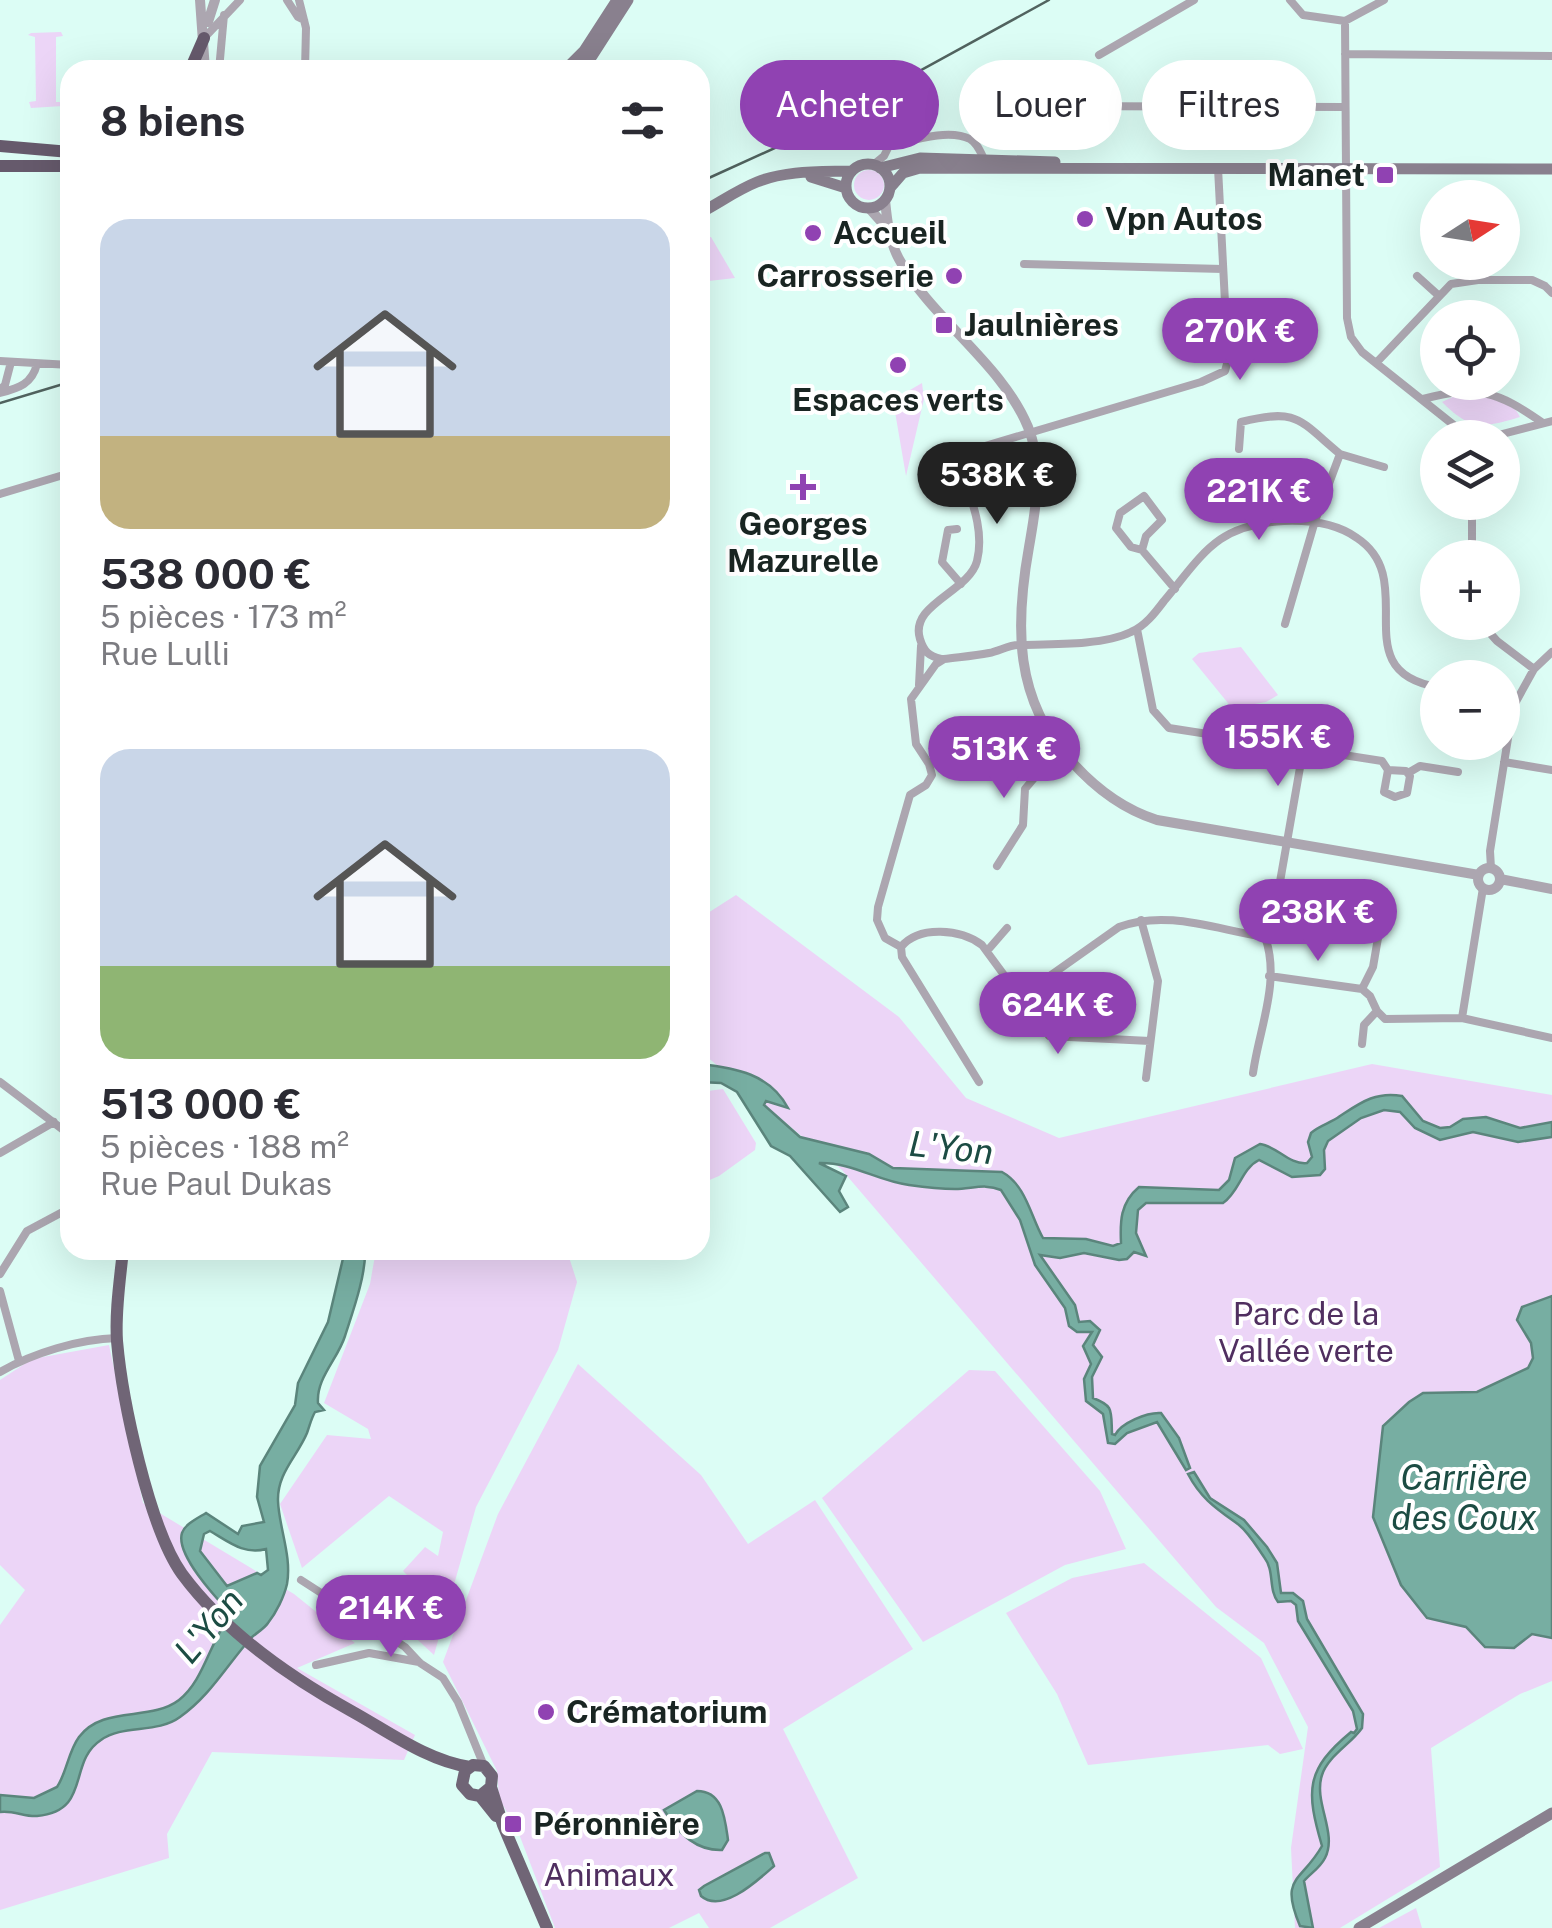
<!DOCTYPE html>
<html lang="fr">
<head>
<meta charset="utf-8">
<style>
  body { margin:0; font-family:"Public Sans",sans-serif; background:#f7f7f7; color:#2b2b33; height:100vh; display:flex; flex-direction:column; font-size:38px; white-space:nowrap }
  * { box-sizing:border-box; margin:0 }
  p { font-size:32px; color:#7c7c81 }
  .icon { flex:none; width:55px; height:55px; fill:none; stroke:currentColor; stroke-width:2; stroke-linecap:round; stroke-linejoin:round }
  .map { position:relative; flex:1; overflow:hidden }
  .details { position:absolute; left:60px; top:60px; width:650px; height:1200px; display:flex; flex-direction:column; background:#fff; border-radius:30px; box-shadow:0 10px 40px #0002 }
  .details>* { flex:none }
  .top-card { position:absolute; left:740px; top:60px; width:660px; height:90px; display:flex; gap:20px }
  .needle { width:65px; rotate:78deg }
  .buttons { position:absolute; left:1420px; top:180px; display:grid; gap:20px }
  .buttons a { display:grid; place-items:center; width:100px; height:100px; border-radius:50%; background:#fff; box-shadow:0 10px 40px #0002; font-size:50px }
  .price { position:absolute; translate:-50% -85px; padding:0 22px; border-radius:35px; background:#9042b2; color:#fff; font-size:32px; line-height:65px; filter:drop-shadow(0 2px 5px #0008) }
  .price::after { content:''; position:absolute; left:50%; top:60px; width:30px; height:22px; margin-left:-15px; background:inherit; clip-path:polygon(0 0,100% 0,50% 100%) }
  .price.selected { background:#222; color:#fff }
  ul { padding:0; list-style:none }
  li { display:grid; align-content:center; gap:20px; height:530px; padding:0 40px }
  li span { display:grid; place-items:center; height:310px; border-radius:30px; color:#555 }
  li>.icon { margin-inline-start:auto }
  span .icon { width:180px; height:180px; fill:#fffc; stroke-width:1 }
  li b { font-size:42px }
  h2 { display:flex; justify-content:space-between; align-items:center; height:120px; padding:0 40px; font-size:42px }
  .chip { padding:0 35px; border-radius:45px; background:#fff; box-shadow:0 10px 40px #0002; font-size:35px; line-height:90px }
  .chip.selected { background:#9042b2; color:#fff }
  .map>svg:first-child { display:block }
</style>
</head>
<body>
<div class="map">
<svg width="1552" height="1928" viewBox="0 0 1552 1928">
  <rect width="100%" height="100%" fill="#dcfdf5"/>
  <path fill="#ecd5f7" d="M61 32 63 36 56 37V102H63V106L31 108 29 102 36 101 35 37 28 35 31 33Z
    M854 185a15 15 0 1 1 30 0a15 15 0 1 1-30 0Z
    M700 237H711L735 278 700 282Z
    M922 383 924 399 906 476 894 406 903 394Z
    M1472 394C1489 398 1514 401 1520 417 1483 428 1471 431 1442 402L1457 395Z
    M1241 647 1278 695 1266 702 1232 708 1192 659 1199 653Z
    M736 895 899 1017 966 1098 1059 1138 1372 1064 1552 1095V1681L1520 1694 1431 1748 1440 1867 1340 1928H1295L1291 1848 1308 1727 1264 1643 1216 1607 842 1170 700 1051V918Z
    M723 1089 756 1143 755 1150 719 1176 700 1184V1092Z
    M376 1250H570L568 1254 577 1282 558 1350 476 1507 434 1655 406 1629 414 1582 403 1571 425 1547 438 1556 443 1532 389 1496 302 1568 280 1504 327 1435 371 1439 368 1429 324 1403 370 1284Z
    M109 1345 143 1503 294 1594 355 1643 297 1668 415 1735 404 1760 212 1752 167 1834 169 1858 0 1910V1625L25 1590 0 1565V1380L32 1359Z
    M578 1364 701 1475 748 1544 815 1500 913 1649 783 1729 858 1878 770 1928H709L699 1913 669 1928H555L519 1834 499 1798 497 1771 443 1662 498 1514Z
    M969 1370 995 1371 1100 1491 1126 1549 1065 1565 923 1642 822 1498Z
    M1144 1563 1261 1658 1303 1749 1280 1754 1268 1745 1088 1765 1057 1694 1006 1613 1072 1578Z
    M1416 1908 1422 1928H1379Z"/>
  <path fill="#77aea2" stroke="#5b857c" stroke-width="2.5" fill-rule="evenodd" d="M700 1064C736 1068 770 1074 788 1108L766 1101 764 1105 800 1137 869 1154 893 1168 1002 1172C1026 1185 1031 1217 1043 1238L1086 1239 1113 1246 1121 1243C1120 1222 1120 1203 1139 1187L1219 1190 1229 1180 1235 1158 1260 1144C1277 1146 1289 1165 1307 1163L1312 1157 1308 1142 1311 1133C1320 1125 1331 1123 1340 1116 1360 1103 1376 1091 1402 1096L1423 1121 1440 1128 1450 1127 1463 1119 1486 1117 1520 1128 1552 1122V1137L1518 1142 1473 1132 1440 1140 1415 1128 1400 1112 1384 1110 1361 1118 1328 1141 1324 1150 1325 1169 1320 1175 1292 1177 1259 1160C1241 1169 1240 1191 1223 1203H1146L1138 1210 1136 1233 1146 1256 1134 1252 1127 1259 1119 1260 1084 1253 1060 1258 1040 1255 1075 1305 1079 1322 1090 1321 1100 1330 1093 1345 1102 1357 1092 1377 1093 1398C1114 1406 1111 1410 1112 1434L1115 1435C1121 1423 1147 1412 1161 1413L1179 1438 1190 1468 1186 1470 1157 1422 1127 1433 1115 1444 1108 1443 1103 1414 1086 1401 1084 1379 1091 1364 1083 1346 1092 1332H1077L1069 1326 1065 1308 1035 1265 1020 1220 1001 1190C985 1183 972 1189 955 1189 941 1189 923 1187 909 1185 877 1181 852 1162 819 1163L846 1176 839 1191 848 1207 840 1212 790 1156 771 1146 737 1092 721 1083 700 1082Z
    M345 1250H365C366 1275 353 1311 345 1336 338 1359 316 1378 318 1403L324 1410 315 1412C311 1419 310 1425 307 1433 297 1457 277 1473 278 1501 279 1528 292 1556 287 1584 284 1597 276 1613 268 1623 264 1629 256 1633 251 1638 227 1665 210 1696 180 1717 157 1734 123 1724 101 1740 67 1762 92 1811 37 1816 25 1817 13 1810 0 1812V1795L34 1798 57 1787C67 1772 68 1752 79 1737 103 1705 150 1722 179 1700 205 1680 210 1638 232 1615 218 1600 175 1555 182 1533 185 1524 198 1518 206 1513L238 1534 242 1526 264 1522 257 1497 260 1466 295 1405 298 1383 328 1322ZM210 1531C229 1542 244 1555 266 1549L268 1570 261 1575 257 1573 227 1586 200 1551 204 1534Z
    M1552 1296V1638L1532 1634 1514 1648 1485 1647 1466 1627 1427 1618 1401 1585 1373 1517 1383 1426 1409 1402 1423 1393 1477 1392 1528 1368 1533 1358 1531 1343 1517 1320 1522 1307Z
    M1194 1472 1210 1498 1244 1520 1267 1547 1277 1563 1281 1593H1293L1303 1601 1307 1619 1363 1714 1362 1728C1351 1744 1328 1756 1322 1775 1313 1802 1338 1833 1325 1858 1320 1868 1311 1873 1304 1881L1313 1928 1300 1926C1279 1876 1301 1883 1322 1846 1306 1791 1305 1770 1351 1732L1354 1733 1357 1729 1353 1711 1298 1621 1296 1605 1291 1601 1278 1602C1268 1589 1275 1571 1264 1557 1257 1547 1249 1533 1239 1525 1217 1509 1201 1499 1188 1474Z
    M697 1791C723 1791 725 1819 728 1840L722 1850C696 1851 677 1832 664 1810Z
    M765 1853H769L774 1866C757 1881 722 1914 701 1896L699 1890 704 1886Z"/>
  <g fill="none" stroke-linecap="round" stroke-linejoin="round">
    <path stroke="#aca6b0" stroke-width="8" d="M287 0 298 17 304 20
      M299 0 306 28 305 70
      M1290 0 1303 15 1345 21 1347 318 1351 337 1362 352 1470 438
      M1345 21 1384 0
      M204 38 240 0
      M1345 54 1552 56
      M1099 55 1194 0
      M219 70 224 15
      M1059 77 1037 90 1031 99 1038 106 1344 107
      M873 165 884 156 889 146C911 141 948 128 970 139 977 143 980 151 984 159
      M1024 264 1223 269
      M1417 276 1438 295
      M0 361 70 365
      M1377 362 1451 284 1478 280H1532L1545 286 1552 293
      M0 390 5 385 11 362
      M0 393C19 388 32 384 37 364
      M1423 399C1478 385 1497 391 1543 423
      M1487 438 1552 421
      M1239 449 1241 422C1298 408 1298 419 1340 454L1315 521 1285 624
      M1340 454 1384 467
      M0 494 70 473
      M1472 502V558
      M957 529 948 530 942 562 961 584
      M1142 550 1146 536 1162 520 1144 496 1120 513 1116 528 1131 547 1142 550 1175 589
      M1480 622 1497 641 1534 669
      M1137 629 1153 710 1169 728 1382 761 1388 770 1406 771 1410 776 1407 793 1395 797 1384 792 1388 770
      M941 659C929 656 924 652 920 639 909 604 969 592 977 561 985 529 970 497 961 468V458L965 452 1201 382 1225 371 1228 360 1218 168
      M919 685 921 646
      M1504 762 1552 770
      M1408 773 1420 766 1458 772
      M997 866 1023 825 1025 789 1051 758
      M1491 868 1490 851 1513 707 1534 669 1552 652
      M1141 920 1158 981 1146 1078
      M1265 937 1274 916 1305 739
      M901 947 885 938 877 920 878 907 910 795 926 785 932 775 929 764 916 744 911 699 936 664 944 659C959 657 974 656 989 653 999 651 1009 645 1018 645 1050 644 1102 646 1131 632 1145 626 1155 613 1164 601 1203 554 1217 524 1284 521 1309 520 1336 523 1357 538 1422 581 1342 671 1438 687
      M901 947C919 925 961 929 982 945L1049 1036 1150 1041
      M901 947 902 957 979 1082
      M987 951 1007 928
      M1269 976 1362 989
      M1020 997 1119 927C1167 909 1217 930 1265 937
      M1377 1011 1385 1019 1462 1018 1483 888
      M1462 1018 1552 1038
      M1362 1044 1364 1025 1377 1011 1370 996 1362 989 1373 967 1378 938
      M1253 1073C1259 1029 1281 981 1265 937
      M0 1082 70 1135
      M0 1153 54 1122
      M0 1274 27 1231 70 1208
      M0 1291 19 1361
      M0 1372C33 1353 79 1339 117 1338
      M301 1580 405 1647 420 1663 443 1678 458 1702 484 1766
      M316 1665 369 1653 419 1662"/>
    <path stroke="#aca6b0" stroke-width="10" d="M200 0 205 70
      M208 22 215 0
      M885 200C887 220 889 241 899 259 931 319 1001 362 1028 427 1044 467 1036 506 1029 547 1015 625 1014 700 1071 761 1095 788 1122 809 1157 820L1479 875
      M869 208 885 226
      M1478 879a11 11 0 1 1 22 0a11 11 0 1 1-22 0Z
      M1500 879 1552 889"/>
    <path stroke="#89808e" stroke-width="11" d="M565 70 584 51 617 0
      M578 70 592 56 628 0
      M846 186a22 22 0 1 1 44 0a22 22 0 1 1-44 0Z
      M880 168 920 158 1055 162
      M811 177 846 188
      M890 188 903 173 920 168 1552 169
      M700 213C719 203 737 190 757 182 787 170 820 172 852 171
      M1359 1928 1552 1813"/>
    <path stroke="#706576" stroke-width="12" d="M123 1250C120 1280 115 1311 117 1341 122 1399 149 1528 182 1574 225 1632 291 1678 353 1712 389 1732 428 1761 470 1767
      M491 1787 503 1825 547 1928
      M480 1796 491 1787 492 1776 484 1766 473 1765 465 1771 462 1785 470 1794 480 1796 496 1816"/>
    <path stroke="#665a6c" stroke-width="12" d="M190 70 204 38
      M0 146 70 152
      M0 166H70"/>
    <path stroke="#51635f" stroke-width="2.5" d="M700 182 799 137 1049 0
      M0 403 70 382"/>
  </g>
  <g fill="#9042b2" stroke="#fff" stroke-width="4">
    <rect x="1375" y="165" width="20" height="20" rx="5"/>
    <circle cx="1085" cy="219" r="10"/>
    <circle cx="813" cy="233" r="10"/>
    <circle cx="954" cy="276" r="10"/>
    <rect x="934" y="315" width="20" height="20" rx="5"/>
    <circle cx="898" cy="365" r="10"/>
    <path d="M798 472h10v10h10v10h-10v10h-10v-10h-10v-10h10z"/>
    <circle cx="546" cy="1712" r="10"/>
    <rect x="503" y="1814" width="20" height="20" rx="5"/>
  </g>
  <g text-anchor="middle" stroke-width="8" stroke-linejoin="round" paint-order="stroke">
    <g font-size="32" font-weight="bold" fill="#192522" stroke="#fff" text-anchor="start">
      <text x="1365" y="186" text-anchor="end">Manet</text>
      <text x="1105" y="230">Vpn Autos</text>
      <text x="833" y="244">Accueil</text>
      <text x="934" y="287" text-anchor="end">Carrosserie</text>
      <text x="964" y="336">Jaulnières</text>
      <text x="898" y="411" text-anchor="middle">Espaces verts</text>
      <text x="803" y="535" text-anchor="middle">Georges<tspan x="803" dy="37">Mazurelle</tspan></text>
      <text x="566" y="1723">Crématorium</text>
      <text x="533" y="1835">Péronnière</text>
    </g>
    <g font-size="32" fill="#502f60" stroke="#fff">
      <text x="1306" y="1325">Parc de la<tspan x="1306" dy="37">Vallée verte</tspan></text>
      <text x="609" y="1886">Animaux</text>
    </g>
    <g font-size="35" font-style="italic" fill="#1c4c43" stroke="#fff">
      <text transform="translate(951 1148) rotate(6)" y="12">L'Yon</text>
      <text x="1464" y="1490">Carrière<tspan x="1464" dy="40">des Coux</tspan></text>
      <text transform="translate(209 1626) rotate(-50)" y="12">L'Yon</text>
    </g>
  </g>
</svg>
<div class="buttons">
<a><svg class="needle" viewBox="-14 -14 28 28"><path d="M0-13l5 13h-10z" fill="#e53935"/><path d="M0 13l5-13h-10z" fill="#7c7c81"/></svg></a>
<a><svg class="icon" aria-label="locate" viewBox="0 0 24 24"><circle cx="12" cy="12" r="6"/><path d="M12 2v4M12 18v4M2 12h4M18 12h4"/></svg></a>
<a><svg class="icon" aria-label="layers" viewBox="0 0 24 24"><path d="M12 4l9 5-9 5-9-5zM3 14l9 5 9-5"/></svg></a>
<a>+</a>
<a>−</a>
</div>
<b class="price" style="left:1240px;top:383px">270K €</b>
<b class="price selected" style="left:997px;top:527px">538K €</b>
<b class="price" style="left:1259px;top:543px">221K €</b>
<b class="price" style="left:1278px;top:789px">155K €</b>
<b class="price" style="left:1004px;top:801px">513K €</b>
<b class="price" style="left:1318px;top:964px">238K €</b>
<b class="price" style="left:1058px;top:1057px">624K €</b>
<b class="price" style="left:391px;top:1660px">214K €</b>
<div class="top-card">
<a class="chip selected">Acheter</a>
<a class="chip">Louer</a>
<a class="chip">Filtres</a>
</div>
<section class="details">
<h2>8 biens<svg class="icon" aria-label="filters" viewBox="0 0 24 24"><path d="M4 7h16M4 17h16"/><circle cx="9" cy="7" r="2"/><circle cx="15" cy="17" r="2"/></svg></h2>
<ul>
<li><span style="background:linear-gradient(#c9d6e8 70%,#c2b280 0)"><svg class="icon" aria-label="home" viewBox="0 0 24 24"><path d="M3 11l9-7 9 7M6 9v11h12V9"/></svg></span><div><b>538 000 €</b><p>5 pièces · 173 m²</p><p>Rue Lulli</p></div></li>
<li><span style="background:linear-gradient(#c9d6e8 70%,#8fb573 0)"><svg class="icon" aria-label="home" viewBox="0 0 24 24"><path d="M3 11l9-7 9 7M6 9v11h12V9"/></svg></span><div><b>513 000 €</b><p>5 pièces · 188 m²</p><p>Rue Paul Dukas</p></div></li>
</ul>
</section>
</div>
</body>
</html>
